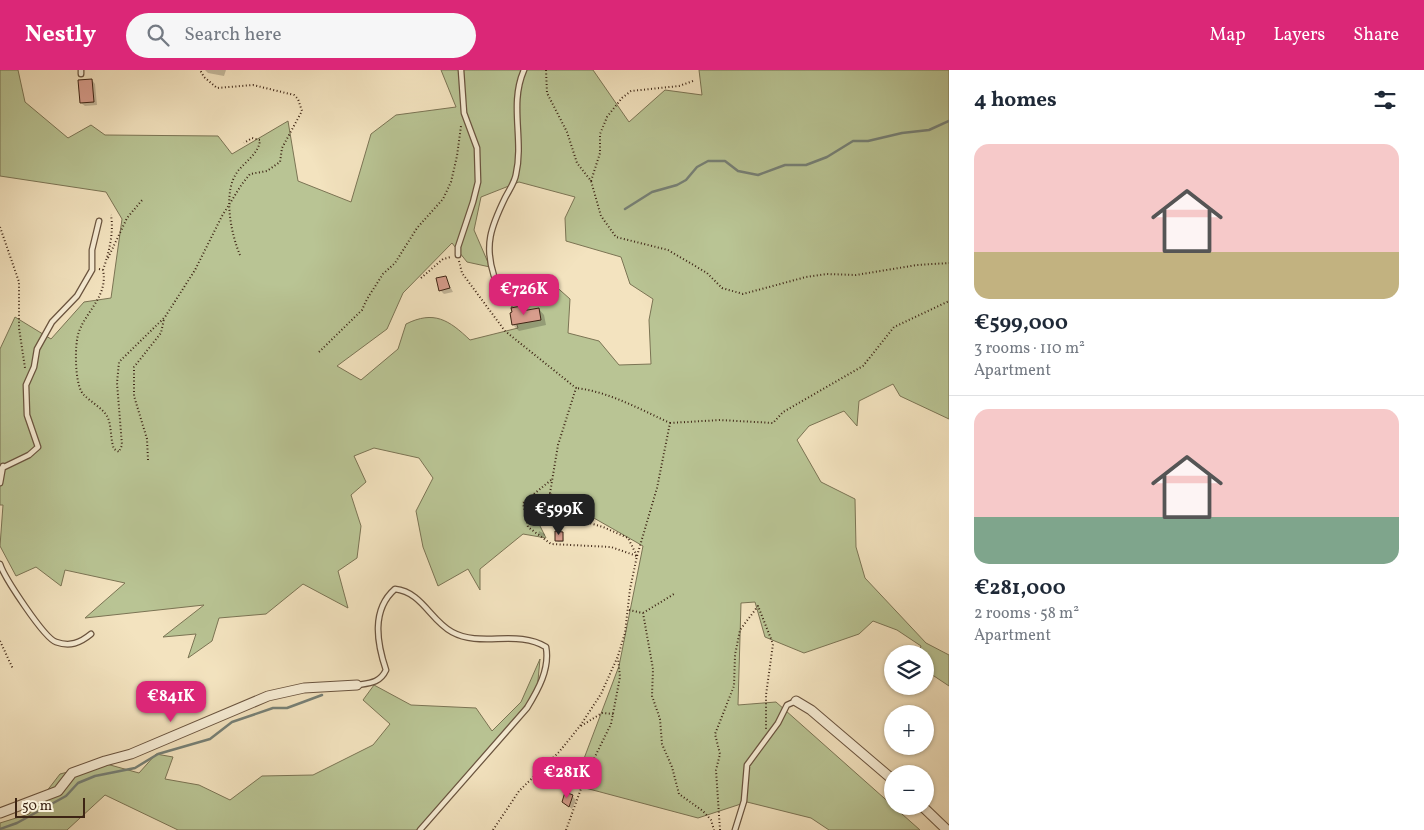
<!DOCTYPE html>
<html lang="en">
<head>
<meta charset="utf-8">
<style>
  body { margin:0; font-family:Vollkorn,serif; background:#f6f6f7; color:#1f2937; height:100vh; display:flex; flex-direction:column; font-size:19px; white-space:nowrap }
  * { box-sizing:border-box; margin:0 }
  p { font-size:16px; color:#747a83 }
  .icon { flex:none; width:28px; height:28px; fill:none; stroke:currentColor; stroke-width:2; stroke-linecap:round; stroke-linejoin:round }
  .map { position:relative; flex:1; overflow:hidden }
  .details { display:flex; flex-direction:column; background:#fff; width:475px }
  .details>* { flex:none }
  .tools { position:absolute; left:884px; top:575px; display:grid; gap:10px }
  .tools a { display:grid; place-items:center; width:50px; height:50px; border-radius:50%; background:#fff; box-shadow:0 1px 4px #0004; font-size:25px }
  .scale { position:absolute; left:15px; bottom:12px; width:70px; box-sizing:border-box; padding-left:5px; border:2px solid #3d2414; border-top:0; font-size:14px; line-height:18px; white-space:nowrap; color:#3d2414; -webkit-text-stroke:4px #f7edd5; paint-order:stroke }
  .price { position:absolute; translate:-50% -42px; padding:0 11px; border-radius:10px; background:#db2777; color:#fff; font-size:16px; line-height:32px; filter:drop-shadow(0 1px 2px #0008) }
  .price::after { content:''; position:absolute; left:50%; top:30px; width:15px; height:11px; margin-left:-8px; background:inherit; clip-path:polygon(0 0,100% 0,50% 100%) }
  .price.on { background:#222; color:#fff }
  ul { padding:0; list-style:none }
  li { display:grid; align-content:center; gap:10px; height:265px; padding:0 25px }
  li+li { border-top:1px solid #e0e1e3 }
  li span { display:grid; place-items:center; height:155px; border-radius:15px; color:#555 }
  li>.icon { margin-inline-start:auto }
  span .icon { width:90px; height:90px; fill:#fffc; stroke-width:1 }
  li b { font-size:21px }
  h2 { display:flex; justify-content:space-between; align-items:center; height:60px; padding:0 25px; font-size:21px }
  header { display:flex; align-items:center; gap:30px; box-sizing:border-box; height:70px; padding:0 25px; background:#db2777; color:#fff }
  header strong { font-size:24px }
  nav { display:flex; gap:28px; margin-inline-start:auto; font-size:18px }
  .search { width:350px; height:45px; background:#f6f6f7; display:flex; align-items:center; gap:12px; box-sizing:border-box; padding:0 18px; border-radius:28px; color:#747a83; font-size:19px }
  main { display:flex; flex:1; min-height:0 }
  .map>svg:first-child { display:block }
</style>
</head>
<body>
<header>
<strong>Nestly</strong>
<div class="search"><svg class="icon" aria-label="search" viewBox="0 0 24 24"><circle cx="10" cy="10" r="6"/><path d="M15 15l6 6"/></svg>Search here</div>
<nav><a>Map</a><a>Layers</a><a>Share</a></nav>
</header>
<main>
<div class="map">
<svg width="949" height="760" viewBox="0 0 949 760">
  <rect width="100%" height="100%" fill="#f3e3bf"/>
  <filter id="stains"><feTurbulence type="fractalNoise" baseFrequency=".004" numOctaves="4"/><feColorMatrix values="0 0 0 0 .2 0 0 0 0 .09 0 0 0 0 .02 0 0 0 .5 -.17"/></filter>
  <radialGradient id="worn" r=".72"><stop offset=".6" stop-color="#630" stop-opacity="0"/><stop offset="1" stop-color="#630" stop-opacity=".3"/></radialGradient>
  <path fill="#b9c494" stroke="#7b7454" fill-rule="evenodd" d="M0 0H18L25 32 68 68 91 55 105 65 218 66 232 84 288 51 298 111 351 132 371 64 396 45 456 37 441 0H593L629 52 665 20 702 25 699 0H949V349L900 326 893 314 859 331 857 356 844 341 809 356 797 370 821 412 855 429 856 477 865 508 926 573 949 585V616L925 600V584H918L921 576 897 560 873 551 859 564 804 583 765 567 755 532 741 533 738 635 776 632 920 760H829L811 748 747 732 698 748 574 715 619 596 643 476 550 423 535 446 546 468 523 464 480 499V520L468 499 438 516 423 477 416 441 433 408 419 388 374 378 354 386 366 412 351 425 361 456 357 488 338 501 348 538 303 514 266 544 219 548 212 571 188 588 196 564 163 567 204 535 85 548 125 513 65 500 61 516 36 497 16 506 0 476 3 435H0V279L15 247 51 269 84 232 111 228 122 149 106 122 0 106ZM519 112 575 127 565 148 566 171 621 187 630 214 653 229 649 250 651 294 619 295 599 271 568 263 570 229 552 213 511 237 518 258 470 270C449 250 434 240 406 254L398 279 361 310 337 296 387 259 403 223 452 173 467 192 490 197 474 160 481 127Z
    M540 589 537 621 422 760H178L105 725 67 760H0V753L29 744 60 704 103 693 139 703 156 684 173 687 165 709 199 715 230 730 262 706 313 705 373 675 390 654 363 630 374 615 411 635 476 638 492 661 521 632Z"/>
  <path fill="#0003" d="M205 0H226L224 6 208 3Z
    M92 10 95 14 97 35 85 36 81 33Z
    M445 207 453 222 444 224 440 220Z
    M520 238 524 242 539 239 544 245 546 255 519 261 513 255Z
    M539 461 545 464 544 467 538 465Z
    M563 463 564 472H558L556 470Z
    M572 726 576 730 572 739 563 732Z"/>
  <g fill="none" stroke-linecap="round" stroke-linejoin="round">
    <path stroke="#768076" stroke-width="2.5" d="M625 139 652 122 677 115 686 110 697 97 708 91H725L738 101 758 105 785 95H806L827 87 853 71H868L902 63 929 60 949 51
      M0 759 17 753 66 726 78 713 95 706 135 698 158 684 210 669 232 652 273 638H287L322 625"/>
  </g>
  <path fill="#d99e8e" stroke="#3d2414" d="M92 9 94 32 80 33 78 10Z
    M446 206 450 218 439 221 436 208Z
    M521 236 522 241 539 238 541 250 512 255 510 243 512 242 511 238Z
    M555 461 563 462V471H555Z
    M565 722 573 725 569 737 562 732Z"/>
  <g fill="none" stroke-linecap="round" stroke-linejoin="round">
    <defs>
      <path id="lane" d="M81 4V0
        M458 185V177L473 132 478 112 477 78 464 43 461 0
        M494 206C484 175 491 157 505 128 509 120 515 112 516 104 524 69 509 34 524 0
        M0 399 29 385 38 377 27 345 26 315 34 297 37 279 52 252 77 226 92 200V180L99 151
        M0 413 3 396
        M0 494C4 507 44 568 56 572 70 577 80 573 91 564
        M357 615C370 613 380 613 386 600 377 573 371 540 395 519 422 522 430 550 452 562 481 578 517 559 546 577 550 599 538 620 527 638L420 760
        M735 760 744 731 747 695 778 653 787 635 796 631"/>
      <path id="street" d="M796 631 811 640 892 709
        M922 736 947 760
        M0 743 58 721 72 703 105 691 131 684 268 626 304 618 357 615"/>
    </defs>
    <use href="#lane" stroke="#6a543f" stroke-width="7"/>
    <use href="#street" stroke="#6a543f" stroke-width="11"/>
    <path stroke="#3d2414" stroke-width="2" stroke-dasharray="1 2.5" stroke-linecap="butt" d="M546 0 547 23 567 62 577 93 591 111 601 146 616 167 668 180 707 203 722 218 743 224 806 207 827 204 856 205 917 195 949 193
      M591 111 600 83V64L607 47 622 28 631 21 679 16 693 11
      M0 157 19 212V258L25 298
      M240 185C231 164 222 121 238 101 246 91 259 83 260 70L252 68 244 73
      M108 188 127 148 143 129
      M459 191 462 203 505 261 576 318 558 375 550 423 558 436 586 452 603 457 628 468 637 486
      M99 199 103 200C109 229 80 245 77 270 75 282 75 317 84 325 91 332 102 338 107 346 112 355 110 369 114 379L119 382 122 375 117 313 119 292 165 247 195 200 222 146 242 114 250 104 267 101 280 92 282 78 302 41 298 29 294 25 253 15 217 18 204 7 200 0
      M103 200C109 183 114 162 111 145
      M421 208 443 189 451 187
      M319 282 362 240 367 229 383 204 395 193 417 158 443 129 451 112 457 86 461 56
      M670 353 720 350 773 353 783 342 863 296 894 257 949 231
      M148 390 147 369 134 326V297L161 263 164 249
      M551 410 523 433 528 457 551 474 611 477 637 486
      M629 540 643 543 653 599 652 626 660 649 662 674 672 697 679 724 703 741 711 750 714 760
      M643 543 674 524
      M0 571 13 599
      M581 656 602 643 614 644
      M493 760 519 721 559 682 580 656 601 624 618 586 625 563 630 519 637 486 657 418 670 353C639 339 610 322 576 318
      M566 760 586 705 611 654 620 607 618 588
      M720 760 716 700 720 684 715 664 734 616 735 585 740 560 758 536 773 574 766 625V660"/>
    <use href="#lane" stroke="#f7edd5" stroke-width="4.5"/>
    <use href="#street" stroke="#f7edd5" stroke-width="9"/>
  </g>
  <rect width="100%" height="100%" filter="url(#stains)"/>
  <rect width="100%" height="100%" fill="url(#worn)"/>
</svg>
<div class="tools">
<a><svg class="icon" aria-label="layers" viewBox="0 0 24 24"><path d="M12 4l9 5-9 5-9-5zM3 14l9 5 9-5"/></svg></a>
<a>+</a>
<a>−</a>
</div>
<div class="scale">50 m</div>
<b class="price" style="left:524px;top:246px">€726K</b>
<b class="price on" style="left:559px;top:466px">€599K</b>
<b class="price" style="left:171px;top:653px">€841K</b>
<b class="price" style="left:567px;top:729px">€281K</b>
</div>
<section class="details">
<h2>4 homes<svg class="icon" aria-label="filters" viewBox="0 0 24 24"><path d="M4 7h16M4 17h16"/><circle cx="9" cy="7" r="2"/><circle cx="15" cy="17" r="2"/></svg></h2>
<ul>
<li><span style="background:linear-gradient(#f6c9c9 70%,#c2b280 0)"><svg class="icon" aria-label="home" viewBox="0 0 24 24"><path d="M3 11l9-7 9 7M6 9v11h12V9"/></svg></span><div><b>€599,000</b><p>3 rooms · 110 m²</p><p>Apartment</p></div></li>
<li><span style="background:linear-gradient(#f6c9c9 70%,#7fa58c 0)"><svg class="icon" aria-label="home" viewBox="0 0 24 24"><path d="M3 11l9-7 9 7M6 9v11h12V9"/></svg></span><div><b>€281,000</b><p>2 rooms · 58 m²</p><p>Apartment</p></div></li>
</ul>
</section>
</main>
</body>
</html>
